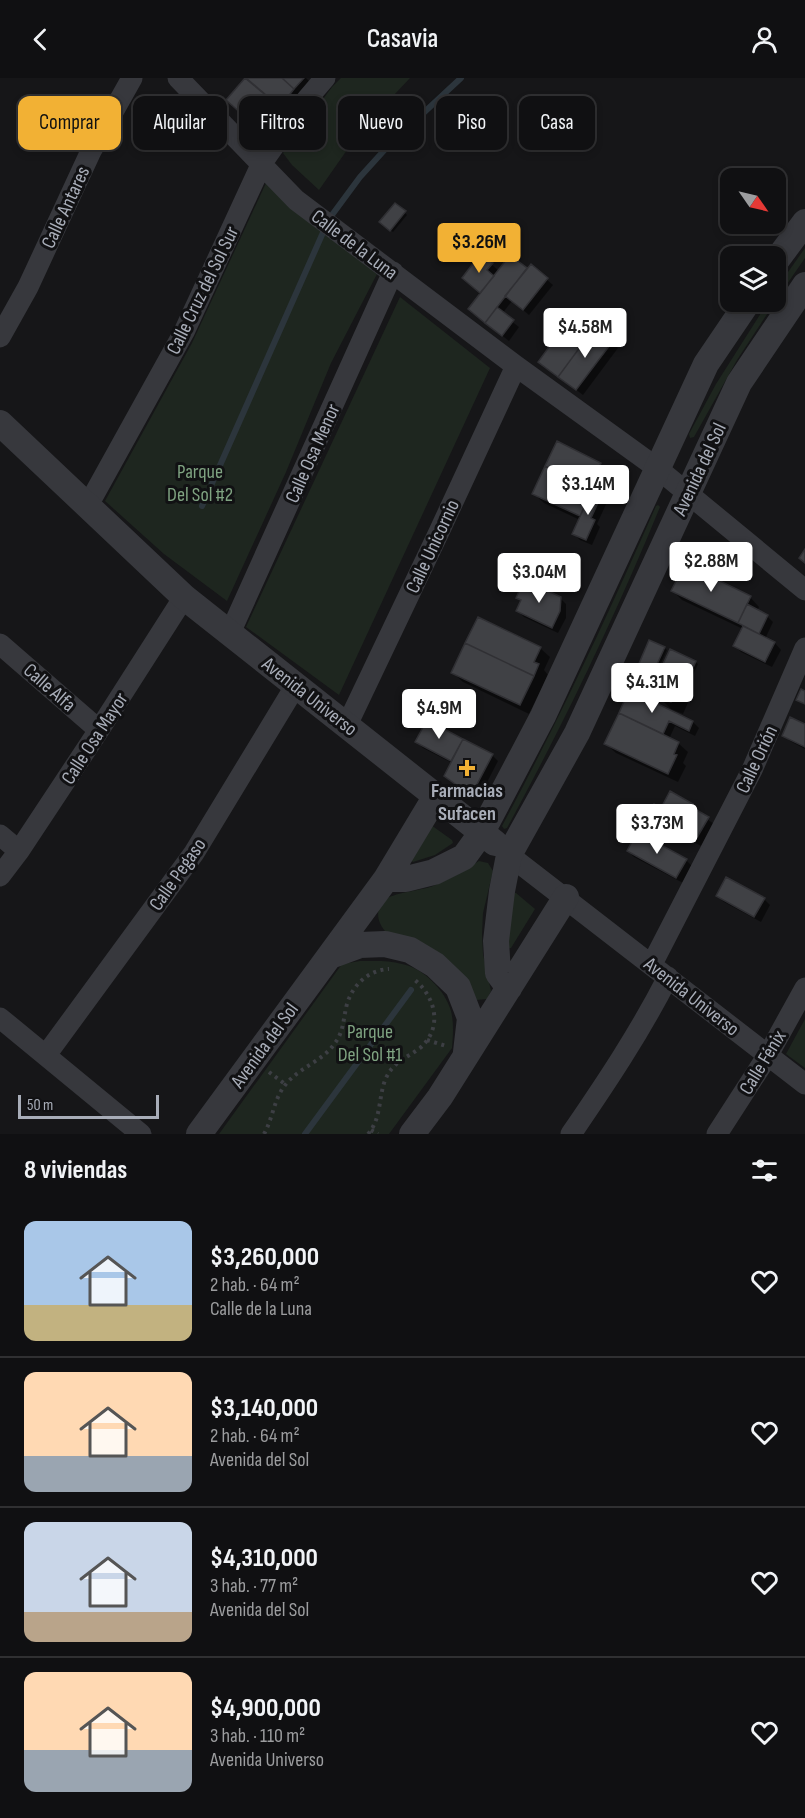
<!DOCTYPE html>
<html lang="es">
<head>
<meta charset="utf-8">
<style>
  body { margin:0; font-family:"Sofia Sans Condensed",sans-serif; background:#19191b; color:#f1f3f6; height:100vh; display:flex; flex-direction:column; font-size:22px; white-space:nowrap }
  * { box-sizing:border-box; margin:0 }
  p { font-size:20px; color:#9c9d9f }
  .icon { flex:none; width:33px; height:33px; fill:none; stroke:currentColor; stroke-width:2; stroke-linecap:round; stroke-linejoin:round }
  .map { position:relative; height:1056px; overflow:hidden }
  .drawer { display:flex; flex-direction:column; background:#101012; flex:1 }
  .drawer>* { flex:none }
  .top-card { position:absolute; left:18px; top:18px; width:770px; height:54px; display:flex; gap:12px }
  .needle { width:39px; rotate:124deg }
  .controls { position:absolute; left:720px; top:90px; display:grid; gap:12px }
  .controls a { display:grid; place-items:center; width:66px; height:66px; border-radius:12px; background:#101012; box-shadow:0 3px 9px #0003,0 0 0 2px #303032; font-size:30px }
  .scale { position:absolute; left:18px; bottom:15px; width:141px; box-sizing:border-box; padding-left:6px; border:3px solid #a8adb8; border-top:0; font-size:16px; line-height:21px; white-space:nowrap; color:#a8adb8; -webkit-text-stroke:4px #111113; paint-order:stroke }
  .price { position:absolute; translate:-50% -51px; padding:0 14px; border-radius:6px; background:#fff; color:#222; font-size:20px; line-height:39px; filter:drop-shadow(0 2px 3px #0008) }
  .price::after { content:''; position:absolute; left:50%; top:36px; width:18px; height:14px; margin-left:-9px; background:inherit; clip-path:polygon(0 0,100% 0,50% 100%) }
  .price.on { background:#f2b134; color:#111 }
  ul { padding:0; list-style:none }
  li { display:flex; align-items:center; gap:18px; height:150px; padding:0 24px }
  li+li { border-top:2px solid #303032 }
  li span { display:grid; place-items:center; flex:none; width:168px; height:120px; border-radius:12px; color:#555 }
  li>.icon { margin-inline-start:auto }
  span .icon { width:72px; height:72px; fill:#fffc; stroke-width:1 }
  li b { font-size:26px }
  h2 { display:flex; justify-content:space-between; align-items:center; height:72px; padding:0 24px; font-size:26px }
  .chip { padding:0 21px; border-radius:12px; background:#101012; box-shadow:0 3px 9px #0003,0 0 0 2px #303032; font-size:21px; line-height:54px }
  .chip.on { background:#f2b134; color:#111 }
  header { display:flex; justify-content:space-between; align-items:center; height:78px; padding:0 24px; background:#101012; font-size:27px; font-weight:600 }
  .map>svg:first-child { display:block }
</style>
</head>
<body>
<header><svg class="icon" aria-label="back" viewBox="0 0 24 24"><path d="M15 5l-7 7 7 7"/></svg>Casavia<svg class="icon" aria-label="person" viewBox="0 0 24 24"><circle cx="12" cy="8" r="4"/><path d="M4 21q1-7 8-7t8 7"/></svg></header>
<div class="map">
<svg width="805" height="1056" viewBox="0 0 805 1056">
  <rect width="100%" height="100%" fill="#161618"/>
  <path fill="#1e261f" d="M341 0H410L361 52 319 112 292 87 283 75 332 9Z
    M266 105 377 196 331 285 286 394 227 523 164 476 105 423 192 265Z
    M805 170V180L776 222V211Z
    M400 219 490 290 339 617 246 549Z
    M768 224H775L737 282 694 359 690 360 689 356 716 306Z
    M658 427 660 429C615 539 564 645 507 750L504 751 502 748C558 644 608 537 656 428Z
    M431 747 452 762 453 765 435 777 413 784 411 782Z
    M479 783 488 785 493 793 483 835 482 856 483 876 491 913 487 921 476 922 387 855C376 844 374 829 388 820 395 815 423 812 433 808 450 801 464 792 479 783Z
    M513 815H516L535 831 511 870H508L506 852Z
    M360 883C374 883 389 882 402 886 423 890 445 912 451 933 454 945 453 957 452 970L389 1056H219L342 886Z
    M805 941V990L786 976Z"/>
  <path fill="#0007" d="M247 0H306L311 5 267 57 228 22Z
    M405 135 407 137 393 154 381 144Z
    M481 177 499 193 510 179 528 192 531 188 553 207 529 237 512 223 502 236 519 249 509 263 476 237 482 215 470 206Z
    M597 246 603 252 600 256 618 270 583 317 540 284 579 252Z
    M558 365 600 386 606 392 596 413 608 422 597 446 600 449 592 467 580 462 574 456 580 442 544 425 534 416Z
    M673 513 750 519 759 529 757 533 767 538 773 544 765 561 775 565 781 572 772 589 741 574 735 568 743 551 682 522Z
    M560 520 566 526V540L558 555 524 539 518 533 522 523Z
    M540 570 550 579 544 592 548 597 529 636 463 604 453 595Z
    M664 570 667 572 655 598 695 584 698 586 687 610 676 606 690 620 683 636 671 631 664 624 646 616 633 603Z
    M630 614 693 644 699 650 695 658 675 648 669 661 678 665 688 674 683 685 686 688 678 704 616 675 606 666Z
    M428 644 492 677 498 683 480 718H472L452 703V685L423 670 417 664Z
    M805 648V671L790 663 784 657Z
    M692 727 697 734 714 746 701 768 655 743 649 737 662 732Z
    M628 773 686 782 692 788 683 805 634 779Z
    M717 818 764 821 770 827 761 844 724 824Z"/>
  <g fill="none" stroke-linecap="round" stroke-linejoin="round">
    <path stroke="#2c353c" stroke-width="6" d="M202 428 329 141 360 99 389 67 461 0
      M305 1056 411 912"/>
  </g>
  <path fill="#404145" stroke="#303034" stroke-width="1.5" d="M245 0 280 29 260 52 226 22Z
    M246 0H282L294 11 280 29Z
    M282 0H304L294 11Z
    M395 125 406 133 390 153 379 144Z
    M481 175 493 185 487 192 494 198 480 215 462 200Z
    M510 177 527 190 485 245 468 231Z
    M531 186 548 200 523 232 505 218Z
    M497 229 514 242 502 258 485 245Z
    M588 237 598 245 558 299 538 284 568 243 578 250Z
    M594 250 613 263 576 312 558 299Z
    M557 363 601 385 590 408 545 388Z
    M545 388 593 410 580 438 532 416Z
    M593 410 603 414 591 440 595 442 586 462 572 456Z
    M805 471V485L799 480Z
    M685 486 751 518 738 545 671 513Z
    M524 502 561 519 560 533 552 550 516 533 521 522 516 520Z
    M747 526 768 537 759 556 738 545Z
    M478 539 541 569 534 584 539 586 534 598 465 565Z
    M743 548 775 564 765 584 733 568Z
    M649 562 665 569 653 595 638 588Z
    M465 565 534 598 520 627 451 595Z
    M670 571 696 583 684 609 658 597Z
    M638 588 679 606 671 624 657 618 658 615 631 603Z
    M801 611 805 613V626L796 622Z
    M629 612 693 643 689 653 669 643 663 656 619 635Z
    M619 635 679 664 674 676 677 677 668 696 604 666Z
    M790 639 805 646V669L782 658Z
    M427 642 463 661 451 683 415 664Z
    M463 661 493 676 474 712 465 713 444 698Z
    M670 713 693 726 691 729 709 739 695 763 648 738 654 726 661 730Z
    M637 754 687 781 676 800 627 773Z
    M726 799 765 820 754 839 716 818Z"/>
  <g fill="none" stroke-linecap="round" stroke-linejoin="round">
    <path stroke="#3d3f44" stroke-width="4" stroke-dasharray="3 4.5" stroke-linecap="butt" d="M427 962 446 968
      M269 994 285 1006
      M371 1052 378 1056
      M264 1056C273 1040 274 1020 286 1006 300 989 323 983 335 965 344 953 343 941 347 926 353 906 369 892 389 891
      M368 1056C382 1040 378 1018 386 1000 394 983 407 980 420 970 443 950 436 920 415 902"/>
    <path stroke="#37383d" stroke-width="21" d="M178 0 296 122 516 288 657 390 805 512
      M0 259 28 209 91 73 132 0
      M87 429 184 254 262 85 307 21 325 0
      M230 555 393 194
      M0 566 99 652
      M347 647 439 454 516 288
      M0 757 19 773
      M509 777 805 1006
      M0 798 19 773 99 652 184 519
      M652 886 752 692 805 570
      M0 940 141 1056
      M46 977 194 775 296 607
      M571 1056C606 1005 640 954 668 899
      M717 1056 768 977 805 910"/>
    <path stroke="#37383d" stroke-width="26" d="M776 183 805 144
      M0 345 184 519 495 765
      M386 801H406L434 794 464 779 482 754 543 638 706 286 748 224
      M330 878 360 867 385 866 410 872 435 887 458 909 470 940 466 974
      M509 910 498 895 496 863 502 813 509 777 577 655 739 305 805 207
      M199 1056 386 801 436 718
      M412 1056 440 1019 566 819"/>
  </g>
  <path fill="#f2b134" stroke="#111113" stroke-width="2" d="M464 681h6v6h6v6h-6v6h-6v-6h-6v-6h6z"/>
  <g text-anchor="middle" stroke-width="6" stroke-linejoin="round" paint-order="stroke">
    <g font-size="20" fill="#a8adb8" stroke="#111113">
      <text transform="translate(65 129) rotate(-65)" y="7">Calle Antares</text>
      <text transform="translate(355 166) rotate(37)" y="7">Calle de la Luna</text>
      <text transform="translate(202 212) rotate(-64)" y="7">Calle Cruz del Sol Sur</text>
      <text transform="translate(312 375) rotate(-66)" y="7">Calle Osa Menor</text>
      <text transform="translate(699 391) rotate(-65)" y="7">Avenida del Sol</text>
      <text transform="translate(432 468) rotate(-65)" y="7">Calle Unicornio</text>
      <text transform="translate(50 609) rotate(41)" y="7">Calle Alfa</text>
      <text transform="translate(310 618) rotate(38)" y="7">Avenida Universo</text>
      <text transform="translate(94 660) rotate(-57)" y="7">Calle Osa Mayor</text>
      <text transform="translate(756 681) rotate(-65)" y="7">Calle Orión</text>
      <text transform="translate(177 796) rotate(-55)" y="7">Calle Pegaso</text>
      <text transform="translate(692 918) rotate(38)" y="7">Avenida Universo</text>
      <text transform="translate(264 967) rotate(-54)" y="7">Avenida del Sol</text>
      <text transform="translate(762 984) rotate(-59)" y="7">Calle Fénix</text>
    </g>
    <g font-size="20" fill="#7fa381" stroke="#111113">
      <text x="200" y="400">Parque<tspan x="200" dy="23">Del Sol #2</tspan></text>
      <text x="370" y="960">Parque<tspan x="370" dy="23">Del Sol #1</tspan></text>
    </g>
    <g font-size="20" font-weight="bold" fill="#a8adb8" stroke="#111113">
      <text x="467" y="719">Farmacias<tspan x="467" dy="23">Sufacen</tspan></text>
    </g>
  </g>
</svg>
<div class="controls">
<a><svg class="needle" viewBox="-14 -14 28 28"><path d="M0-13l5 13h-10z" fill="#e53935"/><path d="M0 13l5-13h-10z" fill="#9c9d9f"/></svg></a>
<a><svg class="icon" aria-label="layers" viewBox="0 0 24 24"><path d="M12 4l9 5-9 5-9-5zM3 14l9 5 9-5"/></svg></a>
</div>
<div class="scale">50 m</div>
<b class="price on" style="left:479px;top:196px">$3.26M</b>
<b class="price" style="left:585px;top:281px">$4.58M</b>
<b class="price" style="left:588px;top:438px">$3.14M</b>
<b class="price" style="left:711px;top:515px">$2.88M</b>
<b class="price" style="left:539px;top:526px">$3.04M</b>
<b class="price" style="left:652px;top:636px">$4.31M</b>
<b class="price" style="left:439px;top:662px">$4.9M</b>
<b class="price" style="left:657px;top:777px">$3.73M</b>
<div class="top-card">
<a class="chip on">Comprar</a>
<a class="chip">Alquilar</a>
<a class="chip">Filtros</a>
<a class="chip">Nuevo</a>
<a class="chip">Piso</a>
<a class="chip">Casa</a>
</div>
</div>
<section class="drawer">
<h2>8 viviendas<svg class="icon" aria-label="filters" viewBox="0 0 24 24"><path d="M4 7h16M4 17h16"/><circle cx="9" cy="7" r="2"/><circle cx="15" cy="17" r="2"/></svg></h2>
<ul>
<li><span style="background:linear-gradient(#a9c7e8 70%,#c2b280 0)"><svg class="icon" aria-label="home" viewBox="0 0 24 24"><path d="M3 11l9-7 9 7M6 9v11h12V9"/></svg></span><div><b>$3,260,000</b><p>2 hab. · 64 m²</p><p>Calle de la Luna</p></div><svg class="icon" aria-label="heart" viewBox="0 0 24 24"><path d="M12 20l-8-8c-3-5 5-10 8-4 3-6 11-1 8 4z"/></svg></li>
<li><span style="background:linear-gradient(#ffd9b3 70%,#9aa5b1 0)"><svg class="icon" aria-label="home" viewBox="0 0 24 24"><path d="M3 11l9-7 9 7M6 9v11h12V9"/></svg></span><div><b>$3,140,000</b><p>2 hab. · 64 m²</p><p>Avenida del Sol</p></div><svg class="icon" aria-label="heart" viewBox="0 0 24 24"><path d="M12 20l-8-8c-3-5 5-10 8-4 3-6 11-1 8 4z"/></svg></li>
<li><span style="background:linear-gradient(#c9d6e8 75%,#b9a48a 0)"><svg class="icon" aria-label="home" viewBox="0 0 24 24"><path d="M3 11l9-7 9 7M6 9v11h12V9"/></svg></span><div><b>$4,310,000</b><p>3 hab. · 77 m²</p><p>Avenida del Sol</p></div><svg class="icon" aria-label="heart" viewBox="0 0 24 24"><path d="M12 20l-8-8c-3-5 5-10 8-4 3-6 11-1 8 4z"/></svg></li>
<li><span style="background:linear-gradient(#ffd9b3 65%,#9aa5b1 0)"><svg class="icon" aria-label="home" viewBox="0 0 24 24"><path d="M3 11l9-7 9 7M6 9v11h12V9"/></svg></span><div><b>$4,900,000</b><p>3 hab. · 110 m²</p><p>Avenida Universo</p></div><svg class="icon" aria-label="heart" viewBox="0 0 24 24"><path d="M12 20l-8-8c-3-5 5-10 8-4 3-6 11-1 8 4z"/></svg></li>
</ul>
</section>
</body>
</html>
